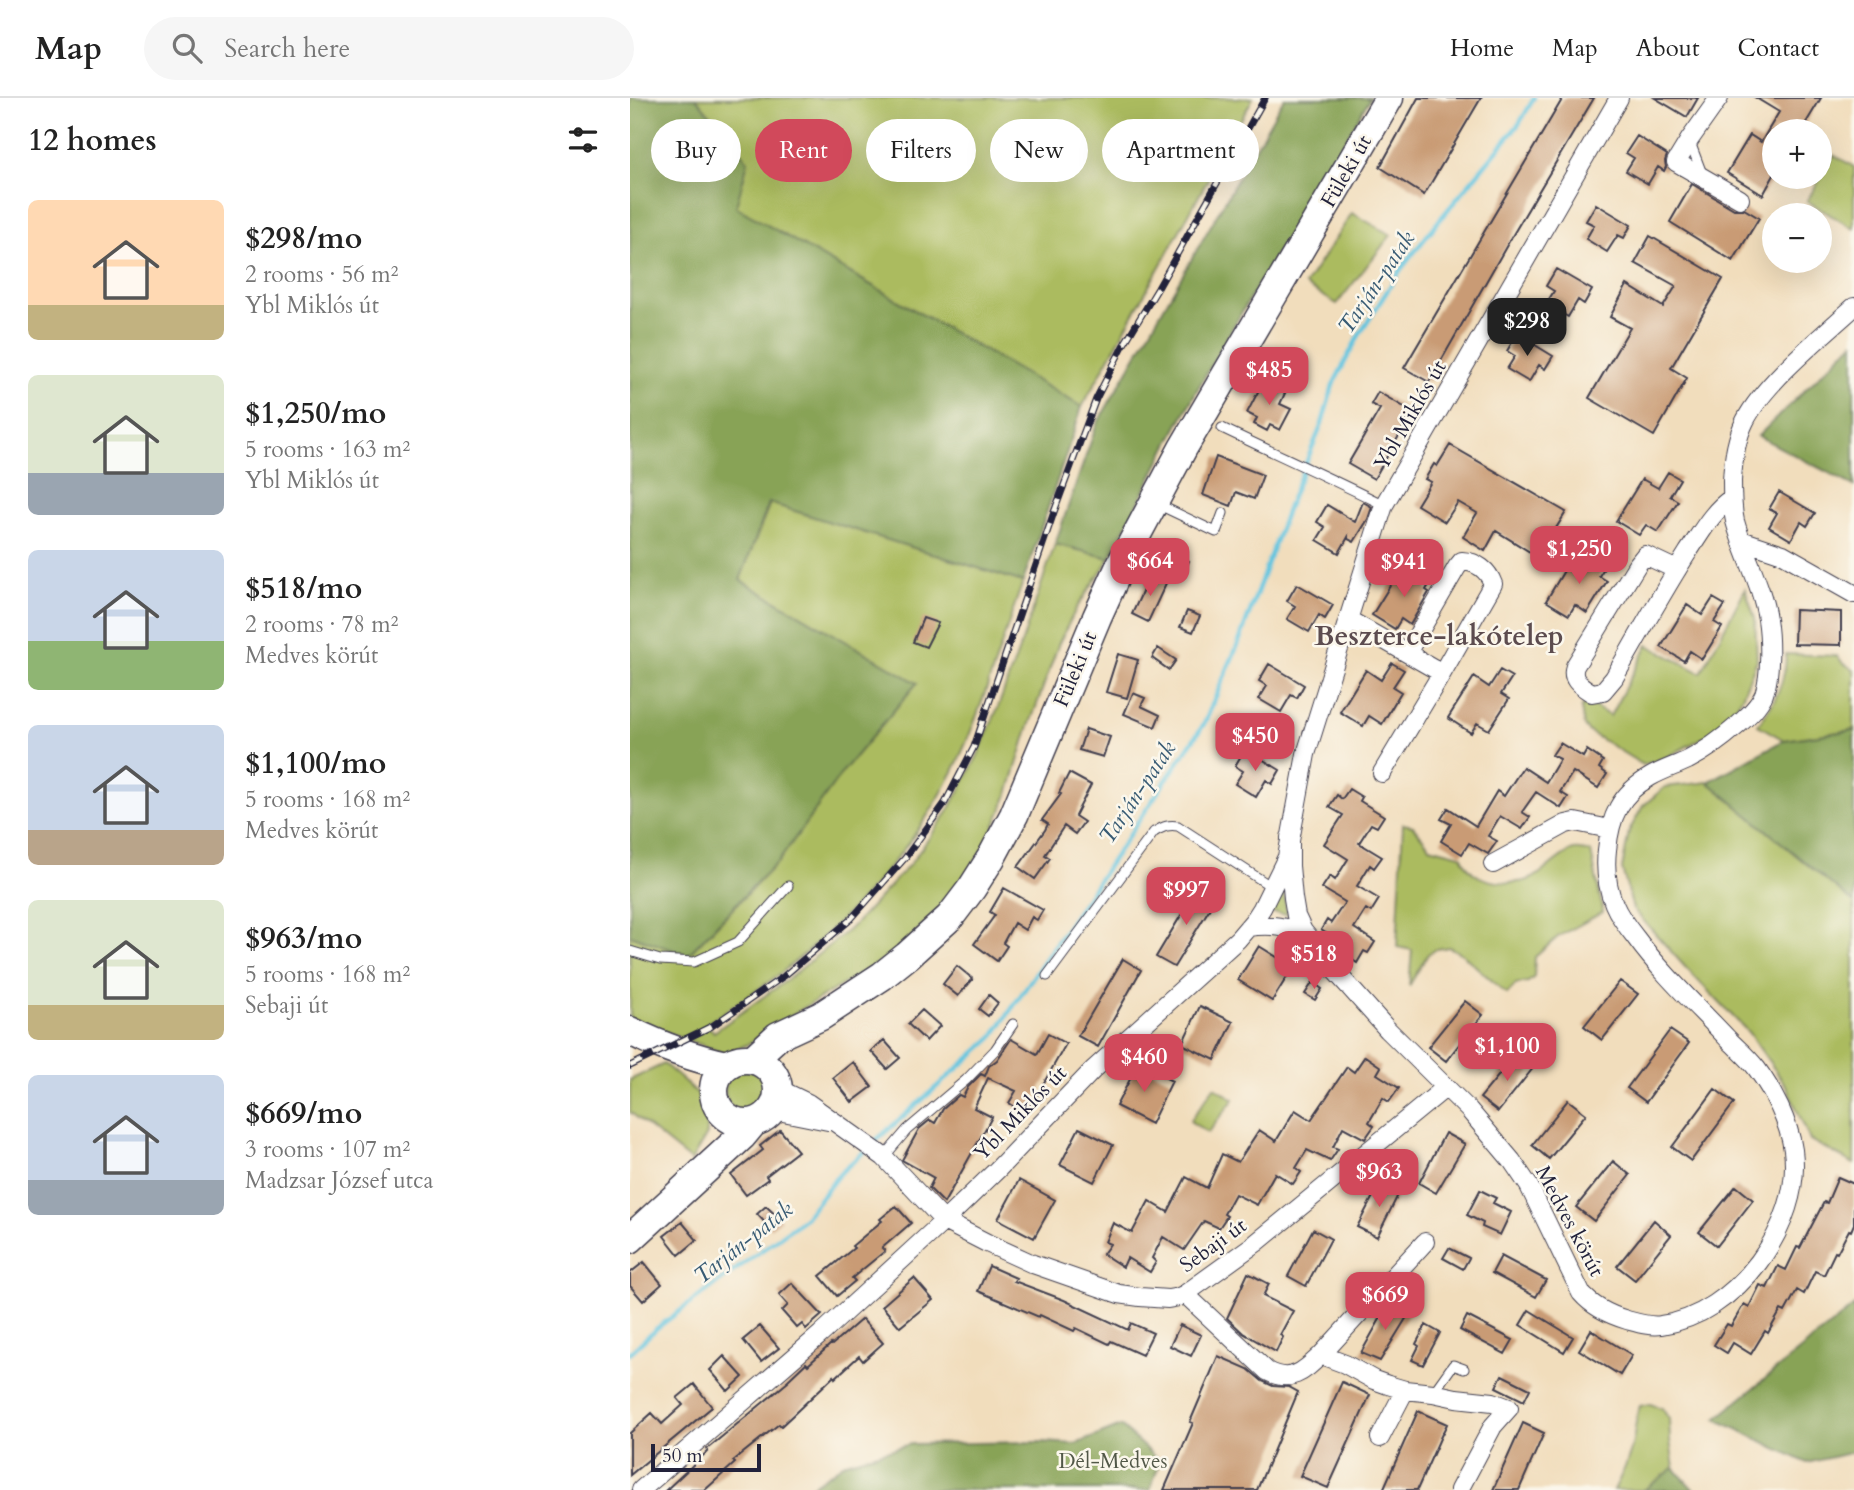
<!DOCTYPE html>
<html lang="en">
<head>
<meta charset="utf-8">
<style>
  body { margin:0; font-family:Cardo,serif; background:#f6f6f6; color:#222; height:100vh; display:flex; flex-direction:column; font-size:26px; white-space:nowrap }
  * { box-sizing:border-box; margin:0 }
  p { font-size:23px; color:#767676 }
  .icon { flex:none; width:38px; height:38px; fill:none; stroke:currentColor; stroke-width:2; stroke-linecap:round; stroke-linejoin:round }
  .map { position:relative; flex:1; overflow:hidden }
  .drawer { display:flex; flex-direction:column; background:#fff; width:630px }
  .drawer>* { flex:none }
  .guide { position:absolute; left:21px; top:21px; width:665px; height:63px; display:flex; gap:14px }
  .fabs { position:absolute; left:1132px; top:21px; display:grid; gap:14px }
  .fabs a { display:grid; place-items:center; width:70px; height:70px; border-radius:50%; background:#fff; box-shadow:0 7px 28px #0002; font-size:35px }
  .scale { position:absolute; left:21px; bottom:18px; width:110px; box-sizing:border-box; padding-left:7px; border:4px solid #22223b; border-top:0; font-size:19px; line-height:24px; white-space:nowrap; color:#22223b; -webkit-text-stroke:5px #fbf7ec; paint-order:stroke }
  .price { position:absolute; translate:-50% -60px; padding:0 16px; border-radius:14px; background:#d1495b; color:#fff; font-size:23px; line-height:46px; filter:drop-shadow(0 2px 4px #0008) }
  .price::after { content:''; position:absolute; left:50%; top:42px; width:21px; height:16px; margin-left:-10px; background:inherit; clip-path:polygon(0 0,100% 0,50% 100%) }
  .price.active { background:#222; color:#fff }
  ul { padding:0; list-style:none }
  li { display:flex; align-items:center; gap:21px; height:175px; padding:0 28px }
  li span { display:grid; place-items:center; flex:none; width:196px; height:140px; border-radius:10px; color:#555 }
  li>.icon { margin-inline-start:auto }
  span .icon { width:84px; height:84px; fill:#fffc; stroke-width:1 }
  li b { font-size:30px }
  h2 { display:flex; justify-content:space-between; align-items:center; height:84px; padding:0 28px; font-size:30px }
  .pill { padding:0 24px; border-radius:32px; background:#fff; box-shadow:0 7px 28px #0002; font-size:24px; line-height:63px }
  .pill.active { background:#d1495b; color:#fff }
  header { display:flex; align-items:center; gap:42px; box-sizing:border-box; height:98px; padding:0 35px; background:#fff; border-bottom:2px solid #e0e0e0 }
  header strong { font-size:33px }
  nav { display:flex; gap:38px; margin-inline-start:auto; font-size:24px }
  .search { width:490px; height:63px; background:#f6f6f6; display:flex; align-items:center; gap:18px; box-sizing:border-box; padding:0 24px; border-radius:38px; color:#767676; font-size:26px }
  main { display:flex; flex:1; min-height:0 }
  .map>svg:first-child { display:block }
</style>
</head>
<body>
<header>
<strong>Map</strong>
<div class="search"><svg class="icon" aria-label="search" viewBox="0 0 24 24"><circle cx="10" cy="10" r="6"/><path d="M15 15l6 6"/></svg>Search here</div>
<nav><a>Home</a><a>Map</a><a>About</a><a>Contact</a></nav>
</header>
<main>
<section class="drawer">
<h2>12 homes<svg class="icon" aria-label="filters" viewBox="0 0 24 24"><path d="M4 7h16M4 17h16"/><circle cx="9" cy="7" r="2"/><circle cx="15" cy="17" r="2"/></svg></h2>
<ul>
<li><span style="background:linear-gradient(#ffd9b3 75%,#c2b280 0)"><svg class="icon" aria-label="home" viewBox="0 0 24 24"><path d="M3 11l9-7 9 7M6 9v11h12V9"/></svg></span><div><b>$298/mo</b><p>2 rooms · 56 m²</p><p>Ybl Miklós út</p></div></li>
<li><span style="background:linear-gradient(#dfe7d0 70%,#9aa5b1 0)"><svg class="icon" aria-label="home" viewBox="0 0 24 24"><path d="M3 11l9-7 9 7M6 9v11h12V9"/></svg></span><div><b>$1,250/mo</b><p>5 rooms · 163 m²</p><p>Ybl Miklós út</p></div></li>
<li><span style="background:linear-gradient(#c9d6e8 65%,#8fb573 0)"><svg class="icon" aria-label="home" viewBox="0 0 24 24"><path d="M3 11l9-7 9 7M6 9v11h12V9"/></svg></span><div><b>$518/mo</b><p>2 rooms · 78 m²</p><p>Medves körút</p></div></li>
<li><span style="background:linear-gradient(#c9d6e8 75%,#b9a48a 0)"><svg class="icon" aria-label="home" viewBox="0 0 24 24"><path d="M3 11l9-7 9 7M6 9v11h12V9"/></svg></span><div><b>$1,100/mo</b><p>5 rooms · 168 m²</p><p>Medves körút</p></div></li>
<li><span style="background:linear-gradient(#dfe7d0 75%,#c2b280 0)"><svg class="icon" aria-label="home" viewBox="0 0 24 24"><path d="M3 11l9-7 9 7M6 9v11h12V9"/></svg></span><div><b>$963/mo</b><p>5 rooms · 168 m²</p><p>Sebaji út</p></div></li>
<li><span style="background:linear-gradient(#c9d6e8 75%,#9aa5b1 0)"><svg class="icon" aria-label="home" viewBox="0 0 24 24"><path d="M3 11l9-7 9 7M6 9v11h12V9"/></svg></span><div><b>$669/mo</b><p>3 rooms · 107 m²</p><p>Madzsar József utca</p></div></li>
</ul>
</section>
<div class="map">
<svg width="1224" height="1392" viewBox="0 0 1224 1392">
  <rect width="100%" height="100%" fill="#fbf7ec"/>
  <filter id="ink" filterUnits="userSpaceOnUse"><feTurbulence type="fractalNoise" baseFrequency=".0143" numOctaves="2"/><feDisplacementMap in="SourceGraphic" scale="14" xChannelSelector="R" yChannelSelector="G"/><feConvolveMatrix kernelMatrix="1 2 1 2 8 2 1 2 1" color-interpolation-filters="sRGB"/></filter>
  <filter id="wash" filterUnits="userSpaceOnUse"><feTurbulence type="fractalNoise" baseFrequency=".00686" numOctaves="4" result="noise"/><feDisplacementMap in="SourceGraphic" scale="28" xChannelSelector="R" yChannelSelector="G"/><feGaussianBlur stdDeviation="1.57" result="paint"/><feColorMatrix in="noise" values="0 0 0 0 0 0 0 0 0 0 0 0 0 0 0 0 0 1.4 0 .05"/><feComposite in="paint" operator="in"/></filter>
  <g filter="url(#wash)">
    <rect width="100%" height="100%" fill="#f1ddbc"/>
    <path fill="#abbb5f" stroke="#666e4d" stroke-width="2" d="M66 0H623L452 309 106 109Z
      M1204 57 1224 69V131L1177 103Z
      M722 115 761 137 707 206 675 187Z
      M140 405 393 484C373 538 358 593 336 645 300 733 225 817 151 875 127 893 101 909 76 926L84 934 157 882 224 827 280 766 318 714 347 659 367 612 396 532 425 446 480 460 446 511 429 545 397 634 377 699 358 743 335 780 304 817 265 855 172 911 116 947 96 956 0 921V837L58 857 148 764 213 673 287 585 110 482Z
      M1115 491 1125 520 1127 562 1112 599 1102 614 1084 634 1037 659 1013 667 958 633 954 628 951 610 957 604 980 618 1018 547 1071 575Z
      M1156 556 1207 558 1213 565 1224 572V632L1154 642 1128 627C1144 606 1156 584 1156 556Z
      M1078 684 1224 805V1066L1180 1042 1157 989 1118 934 1056 870 1003 811 992 771 999 733 1013 708 1035 689Z
      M773 726 783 728 800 749 831 757C835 766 840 774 848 778 862 786 889 787 903 780 915 773 933 754 944 752 949 751 956 753 961 754L973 814 929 838 905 859 904 879 898 884 886 886 877 896 832 856 819 849 807 851 798 856 779 888 782 852 767 849Z
      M652 786 657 817 640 814Z
      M34 966 55 984 69 998 77 1013V1036L61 1063 0 1014V982Z
      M95 993a21 21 0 1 1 42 0a21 21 0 1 1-42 0Z
      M584 989 604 1001 578 1035 560 1023Z
      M1020 1306 1032 1310 1039 1321 1040 1342 1044 1370 1014 1392H984C992 1376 1000 1360 1003 1343 1006 1330 1005 1320 1010 1308Z"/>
    <path fill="#88a356" stroke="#556248" stroke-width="2" d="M0 0H66L118 63 106 109 452 309 393 484 139 405 110 482 287 585 213 673 148 764 130 781 58 857 0 837Z
      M654 0H740C683 99 621 194 566 294 536 348 509 405 480 460L425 446 467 326Z
      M1224 244V388L1128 338Z
      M1224 632V805L1078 684 1154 642Z
      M1224 1208V1354L1177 1365 1086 1321Z
      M491 1328 530 1364 520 1392H176L216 1364 281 1346 412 1344 446 1346Z
      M1044 1370 1064 1392H1014Z"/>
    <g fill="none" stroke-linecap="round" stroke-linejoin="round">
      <path stroke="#61c4df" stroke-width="4.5" d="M243 1045 362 940 574 626 609 544 659 406 692 326 703 287 728 239 771 171 811 120 889 26 904 0
        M0 1255 27 1230 174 1121 209 1076 237 1051"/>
    </g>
    <g id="blocks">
      <path fill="#c99b74" d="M788 0H851L794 97 750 69Z
        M933 0H964L881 140 799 284 774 270Z
        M1025 0H1068L1057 19Z
        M1126 0H1191L1171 33H1144V77L1133 97 1097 75 1120 37 1131 44 1149 14Z
        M1007 38 1037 57 1035 63 1036 69 1034 73 1028 69 1018 86 996 73 1004 60 996 55Z
        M1062 86 1104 111H1114L1129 120 1103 163 1040 124Z
        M966 106 1001 127 994 140 988 137 977 154 956 141 964 127 956 123Z
        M1020 138 1093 181 1041 270 1057 280 1024 338 959 300 1000 230 980 219 997 187 1033 209 1046 188 1005 165Z
        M926 171 962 192 954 206 948 202 938 219 916 206 924 193 916 188Z
        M887 236 923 258 915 271 909 267 899 284 877 271 885 258 877 253Z
        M634 282 656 293 650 306 661 311 650 332 640 327 637 333 624 326 627 320 617 315Z
        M748 294 781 313 770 336 744 381 718 366 750 311 741 306Z
        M820 347 936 414 908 459 866 433 855 453 833 439 847 415 828 404 815 424 787 407 801 384 795 381 804 366 807 368Z
        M586 359 633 377 624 401 606 394 601 408 573 397Z
        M1038 374 1050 381 1040 398 1048 403 1028 434 1016 427 1009 437 986 423 1012 381 1028 390Z
        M1149 394 1185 415 1177 428 1171 424 1161 442 1139 429 1147 415 1139 411Z
        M733 404 742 409 738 421 724 444 718 441V439L709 455 687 442 695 429 687 424 697 407 725 424Z
        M968 454 980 461 969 478 977 483 957 515 945 507 939 517 916 503 941 461 957 471Z
        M547 458 559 463 554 474 542 469Z
        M794 468 806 475 796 492 799 494 780 527 771 521 765 531 742 517 768 475 784 485Z
        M521 475 537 483 518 524 502 516Z
        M667 486 703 507 695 521 689 517 679 534 657 521 665 508 657 503Z
        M1083 500 1095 507 1084 524 1092 529 1072 561 1060 553 1054 563 1031 549 1057 507 1072 517Z
        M1165 512 1211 514V547L1164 546Z
        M557 513 570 518 563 534 550 529Z
        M293 520 308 525 296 549 283 544Z
        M528 550 546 562 539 572 522 560Z
        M488 556 508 562 497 600 476 594Z
        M762 565 774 572 763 589 771 594 752 626 739 618 733 628 710 614 736 572 751 582Z
        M639 566 674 587 667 600 661 597 651 614 629 601 637 588 629 583Z
        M870 572 882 579 871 596 879 601 859 632 847 625 841 635 818 620 844 579 859 589Z
        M503 595 515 600 511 608 530 617 525 629 494 616Z
        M645 624 658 631 652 641 639 634Z
        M456 631 480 639 473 659 449 652Z
        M930 645 953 659 957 652 973 663 969 670 977 676 968 690 943 674 930 694 938 699 931 710 906 694 892 714 900 719 892 731 870 718 858 738 867 743 858 756 839 745 832 756 811 743 821 726 811 721 818 710 846 728 867 693 874 698 893 669 916 684 930 661 922 657Z
        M615 651 650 672 642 686 636 682 626 699 605 686 613 673 605 668Z
        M439 675 461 687 445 718 454 724 445 736 434 728 415 757 420 760 405 781 388 769 415 732 418 726 412 722 431 696 429 695Z
        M719 691 732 699 730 703 754 718 747 729 741 726 729 745 752 759 744 770 740 767 727 788 749 801 741 814 736 811 724 830 745 844 738 855 734 853 727 865 709 853 714 847 691 832 697 822 701 825 715 804 692 790 700 778 705 782 718 761 694 746 713 717 699 709 707 697 712 701Z
        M568 789 586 800 544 869 526 859Z
        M374 790 413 812 407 822 402 819 395 832 384 825 373 845 377 848 367 863 344 846 365 817 360 814Z
        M629 848 663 869 642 903 608 882Z
        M493 861 511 872 468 949 448 938Z
        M327 868 343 881 328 898 313 886Z
        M990 883 1008 896 972 942 954 928Z
        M683 884 692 891 685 902 675 896Z
        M359 897 368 905 358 918 349 911Z
        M835 903 853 917 816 963 798 949Z
        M570 908 603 924 585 962 552 946Z
        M292 912 310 928 296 943 278 926Z
        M1040 932 1059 945 1016 1004 997 990Z
        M418 936 436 946 396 1016 379 1005 386 993 358 980 344 1010 362 1019 314 1105 299 1090 304 1080 272 1062 289 1031 300 1022 305 1025 313 1011 329 997 333 999 338 989 351 976 355 978 359 968 367 962 381 941 407 956Z
        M254 942 270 960 257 971 241 953Z
        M887 955 904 969 868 1014 850 1000Z
        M735 958 751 969 747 976 769 990 759 1004 753 1000 739 1024 744 1028 735 1041 713 1029 703 1049 708 1051 700 1063 677 1052 666 1070 671 1074 663 1086 645 1075 627 1107 605 1096 594 1116 597 1118 589 1130 574 1123 554 1152 533 1139 522 1160 526 1164 520 1174 497 1160 493 1169 473 1156 480 1146 475 1144 483 1125 502 1135 519 1103 538 1114 556 1079 577 1090 592 1056 608 1064 629 1032 646 1043 665 1012 681 1022 717 969 724 974Z
        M223 964 242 989 222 1004 203 980Z
        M508 966 542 983 521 1026 486 1008Z
        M1085 991 1104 1005 1061 1063 1042 1049Z
        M938 1002 956 1016 919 1061 902 1047Z
        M449 1030 483 1047 464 1084 430 1067Z
        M150 1032 168 1053 136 1078 138 1081 116 1097 101 1077 133 1052 130 1048Z
        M815 1035 835 1046 806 1095 789 1085Z
        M983 1063 1000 1077 964 1123 946 1109Z
        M1208 1079 1224 1086V1126L1221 1133 1219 1132 1207 1155 1205 1154 1194 1177 1185 1173 1174 1196 1167 1192 1155 1214 1151 1212 1138 1235 1135 1233 1121 1256 1103 1245 1097 1255 1084 1247 1097 1226 1101 1228 1114 1206 1119 1209 1130 1187 1137 1190 1148 1168 1156 1172 1167 1149 1170 1150 1194 1104 1197 1105Z
        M389 1082 425 1102 404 1140 368 1121Z
        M751 1083 770 1093 747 1139 727 1129Z
        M1106 1088 1123 1102 1087 1148 1069 1134Z
        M850 1092 866 1100 863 1105 881 1114 870 1137 852 1129 853 1125 837 1117Z
        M136 1108 151 1122 140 1130 127 1116Z
        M266 1108 281 1125 252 1150 255 1153 222 1180 225 1183 207 1198 190 1178 224 1150 222 1148 252 1123 250 1121Z
        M1024 1122 1041 1137 1005 1182 987 1168Z
        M52 1124 67 1142 49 1157 34 1138Z
        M683 1131 701 1141 676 1188 658 1178Z
        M819 1150 839 1160 833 1171 813 1160Z
        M871 1158 916 1182 906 1199 862 1175Z
        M14 1164 32 1186 13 1203 0 1188V1175Z
        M359 1168 386 1180 384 1183 434 1202 498 1232 501 1225 523 1235 512 1257 481 1243 479 1246 446 1230 444 1233 410 1217 409 1219 348 1193Z
        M618 1175 639 1186 633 1198 663 1213 650 1237 653 1239 646 1254 613 1235 597 1220Z
        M284 1180 303 1202 270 1229 252 1208Z
        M162 1185 192 1217 176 1231 172 1226 167 1230 152 1213 158 1207 149 1197Z
        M759 1205 780 1214 750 1263 731 1255Z
        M899 1212 943 1239 934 1254 890 1227Z
        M837 1218 883 1242 875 1256 830 1232Z
        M232 1221 253 1245 233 1263 229 1258 205 1280 204 1278 164 1316 151 1328 149 1326 103 1363 105 1365 75 1392H36L78 1353 77 1351 158 1284 157 1283 176 1265 178 1267 201 1246 202 1247Z
        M550 1227 571 1237 561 1258 540 1248Z
        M796 1227 810 1235 793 1267 782 1262 789 1248 786 1246Z
        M130 1228 149 1250 131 1264 113 1242Z
        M961 1232 1002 1257 990 1277 949 1252Z
        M94 1258 113 1279 98 1293 80 1272Z
        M588 1258 618 1271 632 1283 643 1288 659 1289 668 1294 627 1392H534L563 1325 560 1324Z
        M872 1277 900 1291 894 1303 866 1289Z
        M712 1284 740 1297 698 1390 670 1378Z
        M64 1286 82 1309 0 1377V1335L22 1315 32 1326 53 1307 47 1300Z
        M788 1313 817 1326 811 1338 787 1392H753Z
        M893 1325 914 1335 889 1392H863Z"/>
    </g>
  </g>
  <g filter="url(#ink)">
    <use href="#blocks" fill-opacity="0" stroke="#413e4e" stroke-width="2"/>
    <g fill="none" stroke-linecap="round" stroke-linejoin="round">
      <defs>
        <path id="service" d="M1060 44 1071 73 1070 77
          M592 330C646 356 700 380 754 407
          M525 405 586 434 593 415
          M0 853 30 862 64 864 108 844 158 788
          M417 878 524 734C533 729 538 726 548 728L642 789
          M254 1059 277 1032 336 982 365 952 383 926
          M803 1295 823 1267 834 1271"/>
        <path id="minor" d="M1089 0 1060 41 1046 64 1110 101
          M1111 442 1153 456 1224 496
          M1047 472 1015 457 1007 467 945 568C940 582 951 588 962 595L973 593 984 580C1008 538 1032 495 1058 454 1071 435 1082 413 1102 400
          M719 522 812 575 863 486C858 472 847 464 832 463L827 469 777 555
          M752 675 812 575
          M660 739V768L663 800 666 818 673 833 707 875 758 932 839 1012 882 1063 899 1088 951 1195C963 1209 980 1217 997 1222 1008 1225 1020 1229 1031 1227 1106 1217 1173 1127 1163 1052 1159 1024 1143 993 1127 971 1119 960 1108 951 1098 941 1067 908 1033 877 1006 840 998 830 989 818 984 806 977 789 975 770 977 752 980 719 990 696 1020 679 1032 672 1045 668 1058 662 1076 653 1092 641 1108 627 1118 618 1129 608 1134 596 1141 577 1140 540 1137 521 1132 487 1114 457 1105 423 1102 410 1102 396 1102 383 1103 362 1106 341 1115 323 1134 285 1192 238 1224 209
          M863 766 936 726 945 724 980 731
          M618 829C641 826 657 828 677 838
          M149 991 178 1005 254 1059 314 1123 357 1145 403 1166 489 1196 510 1199 538 1201 549 1199 555 1196 626 1145 815 990
          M143 1012 198 1023
          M555 1196 637 1273C661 1286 674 1273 691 1257L795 1144
          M691 1257 715 1266 744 1282 758 1287 775 1292 803 1295 826 1300 863 1304 879 1310 863 1328 829 1392
          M750 1340 775 1292
          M11 1392 191 1236 314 1123 367 1072 463 972 608 841 625 821 632 810 657 759 676 656 754 407 989 0"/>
        <path id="primary" d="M0 933C31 948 63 960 96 967
          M84 993a32 32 0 1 1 64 0a32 32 0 1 1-64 0Z
          M123 961 148 938 191 918 252 878 277 858 320 819 342 790 361 760 384 717 467 519 491 466 553 350 759 0
          M0 1141 112 1038 122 1026"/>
      </defs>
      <use href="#service" stroke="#413e4e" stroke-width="11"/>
      <use href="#minor" stroke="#413e4e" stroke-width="20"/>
      <use href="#primary" stroke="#413e4e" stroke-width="31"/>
      <use href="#service" stroke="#fff" stroke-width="9"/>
      <use href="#minor" stroke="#fff" stroke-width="18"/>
      <use href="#primary" stroke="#fff" stroke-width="28"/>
      <defs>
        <path id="rail" d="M0 968 82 928 154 878 221 821 275 760 315 705 344 649 424 414 466 301 493 248 528 190 635 0"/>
      </defs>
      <use href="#rail" stroke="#22223b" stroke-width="7"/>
      <use href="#rail" stroke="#fbf7ec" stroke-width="4.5" stroke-dasharray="13" stroke-linecap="butt"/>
    </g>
  </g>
  <g text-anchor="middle" stroke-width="5" stroke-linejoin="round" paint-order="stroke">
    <g font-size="21" fill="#22223b" stroke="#fbf7ec">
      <text transform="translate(716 73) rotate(-60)" y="7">Füleki út</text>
      <text transform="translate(780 317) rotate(-60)" y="7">Ybl Miklós út</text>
      <text transform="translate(445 571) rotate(-67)" y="7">Füleki út</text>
      <text transform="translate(390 1015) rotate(-46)" y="7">Ybl Miklós út</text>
      <text transform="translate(940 1123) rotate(62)" y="7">Medves körút</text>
      <text transform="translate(583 1147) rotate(-36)" y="7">Sebaji út</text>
    </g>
    <g font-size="21" fill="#525848" stroke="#fbf7ec">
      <text x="483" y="1370">Dél-Medves</text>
    </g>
    <g font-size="23" font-style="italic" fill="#385b74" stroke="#fbf7ec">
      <text transform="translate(746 184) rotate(-56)" y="8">Tarján-patak</text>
      <text transform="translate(507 694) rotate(-56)" y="8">Tarján-patak</text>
      <text transform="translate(113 1144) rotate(-38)" y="8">Tarján-patak</text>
    </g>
    <g font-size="28" font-weight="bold" fill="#5c4c4f" stroke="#fbf7ec">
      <text x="809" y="547">Beszterce-lakótelep</text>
    </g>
  </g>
</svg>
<div class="fabs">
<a>+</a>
<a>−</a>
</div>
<div class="scale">50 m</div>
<b class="price active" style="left:897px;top:260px">$298</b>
<b class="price" style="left:639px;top:309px">$485</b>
<b class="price" style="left:949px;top:488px">$1,250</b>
<b class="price" style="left:520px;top:500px">$664</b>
<b class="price" style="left:774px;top:501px">$941</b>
<b class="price" style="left:625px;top:675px">$450</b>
<b class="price" style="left:556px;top:829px">$997</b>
<b class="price" style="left:684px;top:893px">$518</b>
<b class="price" style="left:877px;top:985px">$1,100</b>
<b class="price" style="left:514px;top:996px">$460</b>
<b class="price" style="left:749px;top:1111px">$963</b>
<b class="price" style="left:755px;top:1234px">$669</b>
<div class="guide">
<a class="pill">Buy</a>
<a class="pill active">Rent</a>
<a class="pill">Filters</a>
<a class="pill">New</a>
<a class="pill">Apartment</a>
</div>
</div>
</main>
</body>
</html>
